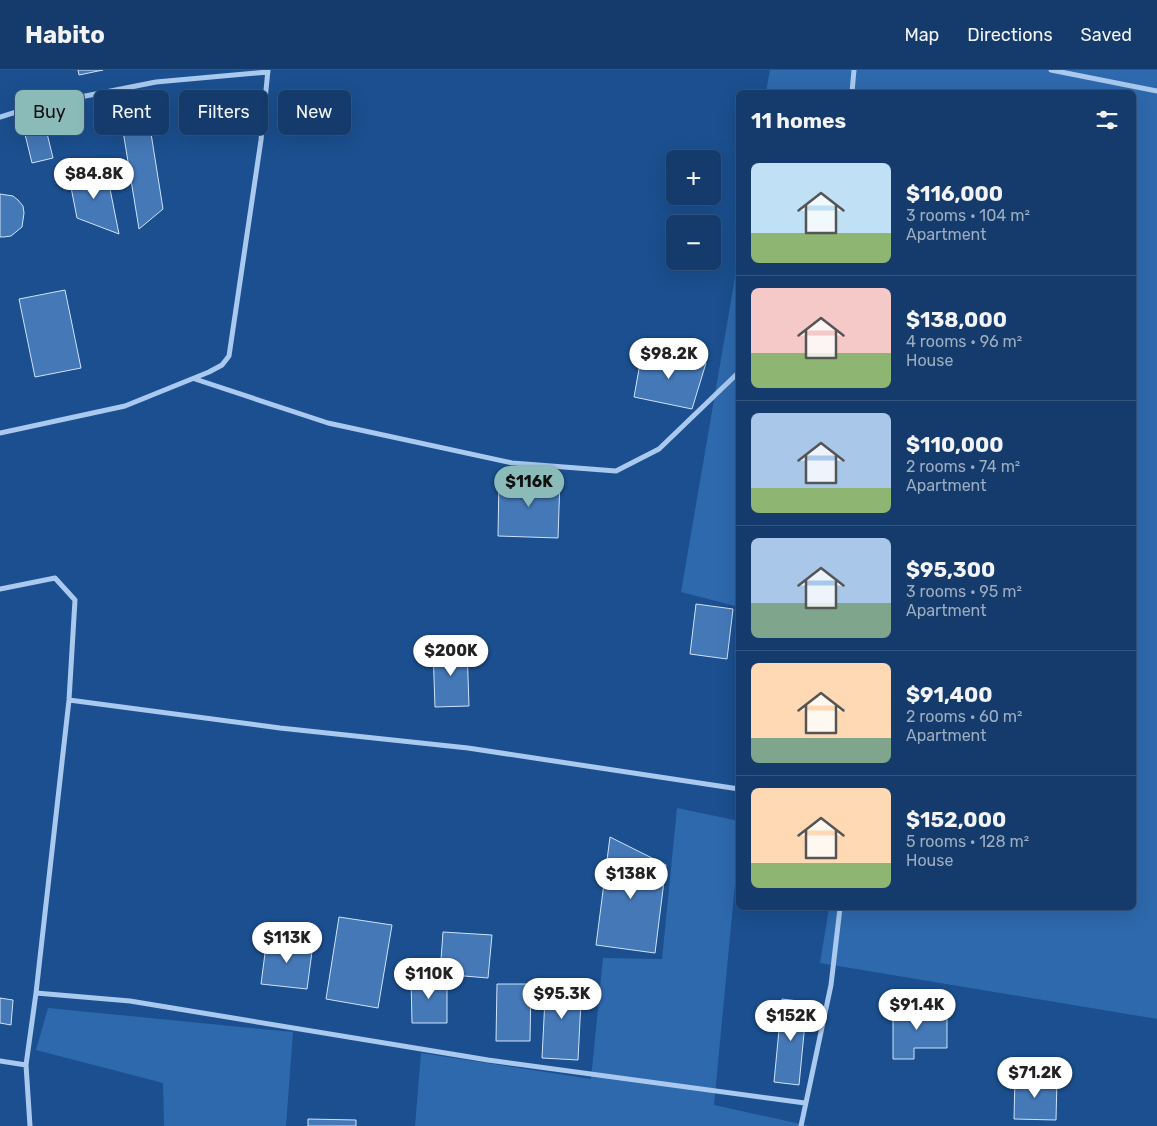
<!DOCTYPE html>
<html lang="en">
<head>
<meta charset="utf-8">
<style>
  body { margin:0; font-family:Rubik,sans-serif; background:#214673; color:#f1f3f6; height:100vh; display:flex; flex-direction:column; font-size:19px; white-space:nowrap }
  * { box-sizing:border-box; margin:0 }
  p { font-size:16px; color:#9dadc1 }
  .icon { flex:none; width:28px; height:28px; fill:none; stroke:currentColor; stroke-width:2; stroke-linecap:round; stroke-linejoin:round }
  .map { position:relative; flex:1; overflow:hidden }
  .drawer { position:absolute; left:736px; top:20px; width:400px; height:820px; display:flex; flex-direction:column; background:#143b6b; border-radius:8px; box-shadow:0 5px 20px #0002,0 0 0 1px #33557e }
  .drawer>* { flex:none }
  .hud { position:absolute; left:15px; top:20px; width:475px; height:45px; display:flex; gap:10px }
  .fabs { position:absolute; left:666px; top:80px; display:grid; gap:10px }
  .fabs a { display:grid; place-items:center; width:55px; height:55px; border-radius:8px; background:#143b6b; box-shadow:0 5px 20px #0002,0 0 0 1px #33557e; font-size:25px }
  .price { position:absolute; translate:-50% -42px; padding:0 11px; border-radius:18px; background:#fff; color:#222; font-size:16px; line-height:32px; filter:drop-shadow(0 1px 2px #0008) }
  .price::after { content:''; position:absolute; left:50%; top:30px; width:15px; height:11px; margin-left:-8px; background:inherit; clip-path:polygon(0 0,100% 0,50% 100%) }
  .price.active { background:#8bbbb9; color:#111 }
  ul { padding:0; list-style:none }
  li { display:flex; align-items:center; gap:15px; height:125px; padding:0 15px }
  li+li { border-top:1px solid #33557e }
  li span { display:grid; place-items:center; flex:none; width:140px; height:100px; border-radius:8px; color:#555 }
  li>.icon { margin-inline-start:auto }
  span .icon { width:60px; height:60px; fill:#fffc; stroke-width:1 }
  li b { font-size:21px }
  h2 { display:flex; justify-content:space-between; align-items:center; height:60px; padding:0 15px; font-size:21px }
  .tag { padding:0 18px; border-radius:8px; background:#143b6b; box-shadow:0 5px 20px #0002,0 0 0 1px #33557e; font-size:18px; line-height:45px }
  .tag.active { background:#8bbbb9; color:#111 }
  header { display:flex; align-items:center; gap:30px; box-sizing:border-box; height:70px; padding:0 25px; background:#143b6b; border-bottom:1px solid #33557e }
  header strong { font-size:24px }
  nav { display:flex; gap:28px; margin-inline-start:auto; font-size:18px }
  .map>svg:first-child { display:block }
</style>
</head>
<body>
<header>
<strong>Habito</strong>
<nav><a>Map</a><a>Directions</a><a>Saved</a></nav>
</header>
<div class="map">
<svg width="1157" height="1056" viewBox="0 0 1157 1056">
  <rect width="100%" height="100%" fill="#1b4f8f"/>
  <path fill="#2e69ad" d="M770 0H1157V949L820 893 829 838H1134V22H766Z
    M739 184V537L681 522Z
    M677 738 739 751V772L714 1035 810 1056H415L421 983 591 1009 603 888 662 889Z
    M48 938 293 962 286 1056H164L163 1013 36 980Z"/>
  <path fill="#4478b7" stroke="#cfe3fa" d="M78 0H103L79 5Z
    M44 51 53 88 32 93 23 56Z
    M150 57 163 139 139 159 123 61Z
    M106 99 119 164 77 148 69 107Z
    M0 124 13 126 18 130 23 136 24 143 22 157 11 166 4 167H0Z
    M65 220 81 298 35 307 19 229Z
    M642 282 706 293 692 339 634 327Z
    M499 408 560 409 558 468 498 466Z
    M696 534 733 539 727 589 690 584Z
    M467 577 469 636 435 637 433 579Z
    M610 767 666 795 655 883 596 875Z
    M339 847 392 855 378 938 326 929Z
    M443 862 492 865 488 908 440 904Z
    M267 868 313 874 307 919 261 914Z
    M447 906V953H412L411 907Z
    M546 909 582 911 578 990 542 988Z
    M497 914H531L530 971H496Z
    M0 928 13 930 11 955 0 953Z
    M782 929 807 932 799 1015 774 1012Z
    M893 936H920V944H947V978H914V989H893Z
    M1015 1007 1057 1009 1056 1050 1014 1049Z
    M308 1049 356 1050V1056H308Z"/>
  <g fill="none" stroke-linecap="round" stroke-linejoin="round">
    <path stroke="#a9c9ee" stroke-width="5" d="M1051 0 1157 21
      M852 22 854 0
      M0 47 35 36 156 12 268 2
      M195 309 328 353 512 393 616 401 659 379 739 302
      M0 363 125 336 209 302 222 295 229 286 261 70 268 0
      M0 519 55 508 75 530 69 630 36 923 26 995 30 1056
      M69 630 280 658 468 678 739 719
      M36 923 130 931 488 990 805 1033
      M0 991 26 995
      M801 1056 831 915 840 838"/>
  </g>
</svg>
<div class="fabs">
<a>+</a>
<a>−</a>
</div>
<b class="price" style="left:94px;top:130px">$84.8K</b>
<b class="price" style="left:669px;top:310px">$98.2K</b>
<b class="price active" style="left:529px;top:438px">$116K</b>
<b class="price" style="left:451px;top:607px">$200K</b>
<b class="price" style="left:631px;top:830px">$138K</b>
<b class="price" style="left:287px;top:894px">$113K</b>
<b class="price" style="left:429px;top:930px">$110K</b>
<b class="price" style="left:562px;top:950px">$95.3K</b>
<b class="price" style="left:917px;top:961px">$91.4K</b>
<b class="price" style="left:791px;top:972px">$152K</b>
<b class="price" style="left:1035px;top:1029px">$71.2K</b>
<div class="hud">
<a class="tag active">Buy</a>
<a class="tag">Rent</a>
<a class="tag">Filters</a>
<a class="tag">New</a>
</div>
<section class="drawer">
<h2>11 homes<svg class="icon" aria-label="filters" viewBox="0 0 24 24"><path d="M4 7h16M4 17h16"/><circle cx="9" cy="7" r="2"/><circle cx="15" cy="17" r="2"/></svg></h2>
<ul>
<li><span style="background:linear-gradient(#bfe0f5 70%,#8fb573 0)"><svg class="icon" aria-label="home" viewBox="0 0 24 24"><path d="M3 11l9-7 9 7M6 9v11h12V9"/></svg></span><div><b>$116,000</b><p>3 rooms · 104 m²</p><p>Apartment</p></div></li>
<li><span style="background:linear-gradient(#f6c9c9 65%,#8fb573 0)"><svg class="icon" aria-label="home" viewBox="0 0 24 24"><path d="M3 11l9-7 9 7M6 9v11h12V9"/></svg></span><div><b>$138,000</b><p>4 rooms · 96 m²</p><p>House</p></div></li>
<li><span style="background:linear-gradient(#a9c7e8 75%,#8fb573 0)"><svg class="icon" aria-label="home" viewBox="0 0 24 24"><path d="M3 11l9-7 9 7M6 9v11h12V9"/></svg></span><div><b>$110,000</b><p>2 rooms · 74 m²</p><p>Apartment</p></div></li>
<li><span style="background:linear-gradient(#a9c7e8 65%,#7fa58c 0)"><svg class="icon" aria-label="home" viewBox="0 0 24 24"><path d="M3 11l9-7 9 7M6 9v11h12V9"/></svg></span><div><b>$95,300</b><p>3 rooms · 95 m²</p><p>Apartment</p></div></li>
<li><span style="background:linear-gradient(#ffd9b3 75%,#7fa58c 0)"><svg class="icon" aria-label="home" viewBox="0 0 24 24"><path d="M3 11l9-7 9 7M6 9v11h12V9"/></svg></span><div><b>$91,400</b><p>2 rooms · 60 m²</p><p>Apartment</p></div></li>
<li><span style="background:linear-gradient(#ffd9b3 75%,#8fb573 0)"><svg class="icon" aria-label="home" viewBox="0 0 24 24"><path d="M3 11l9-7 9 7M6 9v11h12V9"/></svg></span><div><b>$152,000</b><p>5 rooms · 128 m²</p><p>House</p></div></li>
</ul>
</section>
</div>
</body>
</html>
